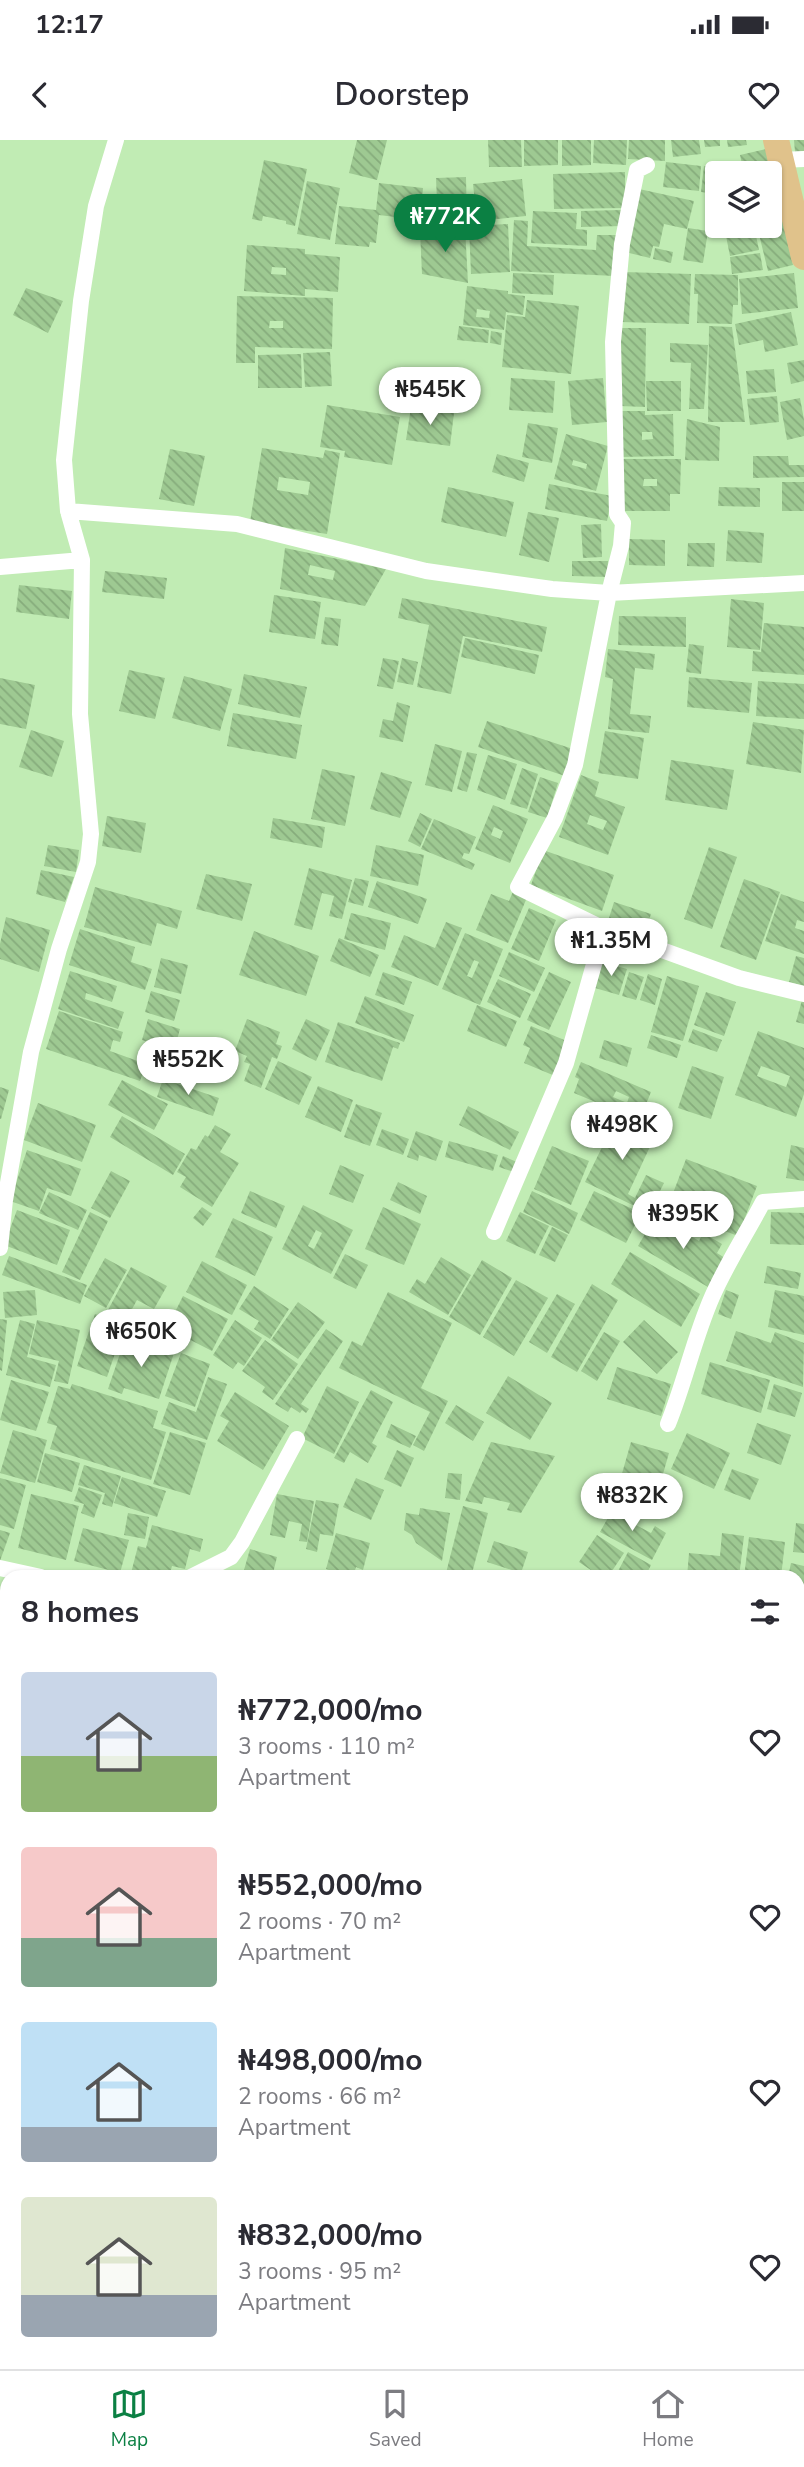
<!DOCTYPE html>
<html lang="en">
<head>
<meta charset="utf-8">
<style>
  body { margin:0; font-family:"Nunito Sans",sans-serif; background:#f2f2f3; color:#2b2b33; height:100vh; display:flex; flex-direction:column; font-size:26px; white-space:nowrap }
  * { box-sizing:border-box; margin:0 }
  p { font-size:23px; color:#7c7c81 }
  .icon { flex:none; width:38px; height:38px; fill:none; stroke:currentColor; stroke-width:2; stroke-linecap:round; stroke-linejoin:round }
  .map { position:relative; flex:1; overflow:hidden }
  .details { position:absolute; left:0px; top:1430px; width:805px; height:800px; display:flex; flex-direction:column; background:#fff; border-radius:21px 21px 0 0; box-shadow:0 2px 5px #0004 }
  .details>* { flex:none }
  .buttons { position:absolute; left:705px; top:21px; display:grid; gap:14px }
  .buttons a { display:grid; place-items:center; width:77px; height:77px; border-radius:7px; background:#fff; box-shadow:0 2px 5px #0004; font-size:35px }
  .price { position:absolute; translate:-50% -60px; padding:0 16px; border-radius:24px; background:#fff; color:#222; font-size:23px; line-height:46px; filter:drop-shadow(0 2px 4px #0008) }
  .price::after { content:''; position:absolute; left:50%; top:42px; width:21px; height:16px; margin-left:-10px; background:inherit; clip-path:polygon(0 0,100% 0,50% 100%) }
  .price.selected { background:#0b8043; color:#fff }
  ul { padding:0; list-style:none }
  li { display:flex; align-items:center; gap:21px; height:175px; padding:0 21px }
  li span { display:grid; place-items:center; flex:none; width:196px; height:140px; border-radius:7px; color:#555 }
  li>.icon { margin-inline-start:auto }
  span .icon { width:84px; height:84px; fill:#fffc; stroke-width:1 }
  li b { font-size:30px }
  h2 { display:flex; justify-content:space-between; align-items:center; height:84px; padding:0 21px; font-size:30px }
  .status { display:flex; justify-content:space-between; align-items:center; height:49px; padding:0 35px; background:#fff; direction:ltr }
  .status svg { height:19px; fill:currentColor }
  header { display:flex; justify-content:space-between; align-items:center; height:91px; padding:0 21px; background:#fff; font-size:32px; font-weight:600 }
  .dock { display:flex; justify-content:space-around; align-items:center; height:98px; border-top:2px solid #e1e1e2; background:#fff; font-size:19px; color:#7c7c81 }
  .dock a { display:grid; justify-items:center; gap:4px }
  .dock .selected { color:#0b8043 }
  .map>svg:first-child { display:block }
</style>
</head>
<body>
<div class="status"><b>12:17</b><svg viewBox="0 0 49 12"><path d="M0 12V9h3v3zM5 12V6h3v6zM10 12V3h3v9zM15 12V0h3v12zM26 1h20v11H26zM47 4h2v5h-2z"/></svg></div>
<header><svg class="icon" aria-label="back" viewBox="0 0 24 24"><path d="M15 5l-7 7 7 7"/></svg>Doorstep<svg class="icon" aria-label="heart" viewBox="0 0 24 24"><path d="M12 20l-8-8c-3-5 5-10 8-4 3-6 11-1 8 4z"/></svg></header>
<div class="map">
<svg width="804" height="2229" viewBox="0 0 804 2229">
  <defs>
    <pattern id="building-back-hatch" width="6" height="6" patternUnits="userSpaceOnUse" patternTransform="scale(1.75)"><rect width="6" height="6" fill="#9ec992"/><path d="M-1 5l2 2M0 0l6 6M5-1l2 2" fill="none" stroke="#86ac7c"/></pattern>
  </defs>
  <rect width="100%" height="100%" fill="#c1ecb4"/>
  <path fill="url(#building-back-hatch)" fill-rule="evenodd" d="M357 0H387L377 40 349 33Z
    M488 0H521L522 27H489Z
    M524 0H558V25L524 26Z
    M562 0H591V25L562 26Z
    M594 0H627L626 25 593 23Z
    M629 0H665V21L628 19Z
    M671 0H699L701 14 673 17Z
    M704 0H720V6L705 7Z
    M727 0H746L747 5 728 7Z
    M794 0H804V11L795 12Z
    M766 9 793 125 768 131 757 86H770V33H744L740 15Z
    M264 20 307 29 295 86 286 84V81L263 76 262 81 252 79Z
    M666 22 701 26 699 51 663 47Z
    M704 26 731 29V33H718V54L701 52Z
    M625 32V68L554 69 553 34Z
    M466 37 467 85 438 86 436 38Z
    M522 39 526 76 477 81 473 44Z
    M307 41 340 48 330 100 297 94Z
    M379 43 423 48 420 80 379 75 376 103 370 102 369 107 335 104 339 66 376 70Z
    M639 49 694 61 687 89 664 84 659 107 653 106 650 118 625 112Z
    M622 70V86L581 87V71Z
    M533 71 577 73 576 89 587 90V106L531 103Z
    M514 80 528 81 527 106 596 110 597 95H617L615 136 511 131Z
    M508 84 510 132 471 134 469 86Z
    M754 86 759 110 730 116 725 91Z
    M465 87 468 143 422 134 420 90Z
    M688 88 708 91 703 123 683 120Z
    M247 105 305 109V114L340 117 338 152 305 149V156L244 151ZM272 127 286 128V135L271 134Z
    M655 108 673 112 671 123 653 119Z
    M760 113 763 130 732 134 730 117Z
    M623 132 691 134 689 184 621 182Z
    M513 133 554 135 553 155 512 153Z
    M794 133 798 168 742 174 739 139Z
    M695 134 738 135V165H733L732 184 697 183 698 154H694Z
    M467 146 508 151V154L525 156 523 175 506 172 504 190 463 185ZM477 169 490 171 489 178 476 177Z
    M26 148 63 161 48 193 13 175Z
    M237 156 333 158 332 209 255 207V223H236ZM270 181H283V188H269Z
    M527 160 579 166 571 234 502 227 507 175 525 177Z
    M791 172 798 205 765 212 763 200 739 205 735 184Z
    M459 186 489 190 488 203 457 200Z
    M709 186 732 187 745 282H708Z
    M621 188H646L645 267 620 266Z
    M491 191 502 193 501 205 490 203Z
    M670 203 708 205 704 269H689L691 223 670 222Z
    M330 212 332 246 305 247 303 213Z
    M301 214 302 248H258V215Z
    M804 220V241L791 244 787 223Z
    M774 229 776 252 748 254 746 231Z
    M511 238 555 241 553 273 509 270Z
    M603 238 607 282 572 285 568 241Z
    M646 241H681V271H647Z
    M777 256 779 282 750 285 747 259Z
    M800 258 804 280V296L787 300 780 262Z
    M327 265 400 277 392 325 344 317 345 311 320 307Z
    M411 267 454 273 450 306 406 300Z
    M618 271H645V275L673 274 674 316 619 317ZM642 292H652L653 299 642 300Z
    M687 279 720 287 719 321 685 320Z
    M528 283 558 288 552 323 522 317Z
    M566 294 608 306 596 351 554 339ZM573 320 587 324 586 329 572 325Z
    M262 308 323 318 325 310 340 313 327 394 250 382ZM279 337 310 342 308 355 277 350Z
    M170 309 205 316 194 366 159 359Z
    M497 314 529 323 524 342 492 332Z
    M753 316H788L789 325H804V337L753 338Z
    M620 319H681L680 354H670V371H620ZM644 339H657V346H643Z
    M782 342H804V371H782Z
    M549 344 612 356 607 381 545 369Z
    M448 347 514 362 506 397 441 382Z
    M719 347 760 348V367L718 366Z
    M528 372 559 378 549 422 519 415Z
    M601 384 602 417 583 418 581 385Z
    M728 390 764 393 762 423 726 421Z
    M629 399 665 400V426L629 425Z
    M688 403H715L714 427 687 426Z
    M285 408 386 429 365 466 280 449ZM310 425 335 431 333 440 308 435Z
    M572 421H608L607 437 572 436Z
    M105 431 167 438 164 459 102 452Z
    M19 445 72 451 69 479 16 472Z
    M274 455 321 462 315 499 269 492Z
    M402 458 547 487 542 512 463 496 451 554 417 547 429 485 398 478Z
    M731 459 764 463 760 510 727 507Z
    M619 476 686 477V507L618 505Z
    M325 477 341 479 338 506 321 504Z
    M764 483 804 487V535L752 531 753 511 761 512Z
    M465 498 539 515 535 534 461 517Z
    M689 504 704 506 701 534 686 532Z
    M608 509 655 514 653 530 635 528 630 574 651 576 649 593 608 589 613 539 605 537Z
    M383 518 399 521 393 549 377 546Z
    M402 518 418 522 413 545 397 542Z
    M129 530 165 538 155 579 119 571Z
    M244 534 307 547 300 578 238 564Z
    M184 536 232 549 220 591 172 578Z
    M689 537 752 543 749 573 687 567Z
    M0 538 35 545 26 589 0 584Z
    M758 541 804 544V579L756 576Z
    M397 562 410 566 403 602 379 597 383 579 393 581Z
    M233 573 302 585 296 619 227 606Z
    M487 581 573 609 565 636 478 607Z
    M753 582 804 590 801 633 746 624Z
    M31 590 64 601 52 637 19 627Z
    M605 591 644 598 638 639 598 633Z
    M435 604 462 611 452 652 425 645Z
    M467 612 477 614 467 652 457 649Z
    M488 615 517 624 505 660 477 650Z
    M671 620 734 630 727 670 665 660Z
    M522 628 538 634 527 669 510 664Z
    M322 629 355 636 345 686 311 679Z
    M381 632 412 642 400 678 370 669Z
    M581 635 599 642 595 656 625 667 608 715 559 697ZM590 675 607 681 603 690 587 684Z
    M540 637 558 643 547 678 528 672Z
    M493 665 528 679 510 723 475 709ZM494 687 503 691 500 699 491 695Z
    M420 673 432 679 420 707 408 701Z
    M107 676 146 683 141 713 102 706Z
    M273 678 325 687 322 708 270 698Z
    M434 679 476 697 469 714 464 713 462 718 475 724 472 730 421 709Z
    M48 705 79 710 76 732 44 726Z
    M376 705 424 715 418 746 370 736Z
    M709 707 737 717 712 789 684 779Z
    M543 710 614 735 602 771 531 745Z
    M309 728 352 740 342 779 329 776 334 756 322 753 312 790 294 785Z
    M41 730 74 737 65 762 36 754Z
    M206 734 252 744 242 781 196 769Z
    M355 738 369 741 363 766 348 762Z
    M744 739 780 752 756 820 720 807Z
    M377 741 427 759 418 784 368 767Z
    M95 747 182 771 177 789 157 783 151 806 84 787Z
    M514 749 528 755 508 803 476 790 491 754 509 761Z
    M781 754 804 762V782L797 780 795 788 804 791V814L765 801Z
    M614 762 651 774 646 789 609 778Z
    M529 768 556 780 539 821 511 809Z
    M351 773 391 783 385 810 344 799Z
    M6 777 50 790 39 832 0 819V804Z
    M446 782 462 788 438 846 391 827 404 795 435 808Z
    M80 789 135 807 131 822 152 829 145 850 69 825Z
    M254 791 319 816 306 856 239 835Z
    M465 793 503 809 480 865 442 849ZM474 820 479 822 472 838 467 836Z
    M339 798 379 815 370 837 330 821Z
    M614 801 634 807 630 819 611 813Z
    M509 812 545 828 534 852 499 836Z
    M796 816 804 818V846L789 842Z
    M161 818 188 825 181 854 154 847Z
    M602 822 627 829 619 855 595 848Z
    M70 831 117 846 112 862 86 853 85 859 124 872 118 889 58 869Z
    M383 832 412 842 404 865 375 855Z
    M549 832 571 842 549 890 527 880Z
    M629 832 644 837 636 860 622 856Z
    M648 834 662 839 655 865 640 860Z
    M667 836 699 846 683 901 651 892Z
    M498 839 531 854 520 878 487 862Z
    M151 851 180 860 174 881 145 872Z
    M706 852 736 862 724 896 694 885Z
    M365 856 414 875 404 902 355 883Z
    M802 860 804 861V884L796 882Z
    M477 865 517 881 506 907 467 891Z
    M59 871 123 892 120 902 113 900 110 911 146 924 148 908 187 911 184 940 145 936 146 924 140 941 46 909Z
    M148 879 180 889 174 910 142 900Z
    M247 879 280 892 276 904 282 906 277 919 272 917 261 948 244 941 250 924 244 922 247 916 235 911Z
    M306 879 330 890 316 921 292 909Z
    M338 882 400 903 398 909 393 907 382 941 325 922Z
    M531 886 569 902 555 936 524 923 530 908 523 905Z
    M693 889 722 900 717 912 688 902Z
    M758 891 804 908V954L796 977 735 955ZM761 926 790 936 786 947 757 936Z
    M651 895 681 905 677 918 647 908Z
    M604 900 632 908 627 927 599 918Z
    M278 921 312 937 299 965 265 949Z
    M581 922 651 952 638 984 604 970 605 966 574 953 579 939 575 937ZM616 951 629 957 627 963 613 957Z
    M692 926 724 937 711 979 678 968Z
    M163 939 219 958 213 976 157 957Z
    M122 940 168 964 154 990 108 965Z
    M318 946 353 960 341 992 305 977Z
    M0 947 9 950 1 979H0Z
    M38 963 96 985 82 1022 24 1000Z
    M356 964 382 973 370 1006 344 997Z
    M468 966 519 992 510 1010 459 985Z
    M599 971 654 998 628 1054 635 1058 646 1035 664 1043 649 1073 585 1042 605 1001 588 994Z
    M122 976 185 1014 173 1035 110 997Z
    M215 985 231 994 220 1012 239 1023 212 1067 180 1047 186 1037 177 1032 191 1008 196 1010 205 995 208 997Z
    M382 989 409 999 403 1015 376 1005Z
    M416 991 443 1001 436 1021 419 1015 418 1021 407 1017Z
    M449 1001 498 1015 493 1031 445 1017Z
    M791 1005 804 1008V1041L786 1038Z
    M552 1006 589 1021 571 1065 534 1049Z
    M27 1010 81 1029 71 1056 47 1048 39 1071 10 1061Z
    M503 1016 517 1022 514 1032 499 1027Z
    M686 1019 757 1046 738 1096 667 1069Z
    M340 1025 364 1035 353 1063 329 1054Z
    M111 1031 130 1041 110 1078 91 1068Z
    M398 1042 427 1056 420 1074 390 1060Z
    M250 1051 285 1066 276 1088 241 1073Z
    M532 1051 578 1073 569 1094 523 1072Z
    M594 1051 641 1073 626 1103 580 1080Z
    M49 1052 87 1070 78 1090 39 1073Z
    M303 1065 353 1090 331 1134 282 1109ZM316 1090 322 1093 314 1109 308 1106Z
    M202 1067 212 1074 203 1086 193 1078Z
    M383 1067 421 1084 404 1125 365 1109Z
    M17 1070 70 1090 57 1125 4 1105Z
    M90 1072 108 1081 80 1140 62 1132Z
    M520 1072 549 1086 535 1114 506 1101Z
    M771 1072 804 1073V1105L770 1104Z
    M656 1075 699 1101 703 1093 722 1104 717 1113 725 1118 708 1147 638 1106Z
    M233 1078 273 1097 255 1136 215 1117Z
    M552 1087 568 1095 555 1122 539 1115Z
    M630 1112 700 1154 681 1187 611 1144Z
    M345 1114 368 1125 356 1149 333 1138Z
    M9 1116 87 1145 80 1164 2 1135Z
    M441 1117 471 1135 448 1175 409 1152 417 1139 425 1144Z
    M105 1118 127 1130 106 1168 84 1156Z
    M482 1120 512 1138 480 1195 449 1177Z
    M202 1121 247 1145 232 1175 186 1152Z
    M767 1126 801 1133 798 1149 764 1143Z
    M131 1127 167 1146 154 1169 137 1160 126 1180 108 1170Z
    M516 1140 548 1158 514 1216 483 1197Z
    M592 1144 618 1160 577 1232 551 1217Z
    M254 1146 289 1169 270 1199 254 1189 259 1181 239 1169Z
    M35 1150 37 1175 5 1178 3 1152Z
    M726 1150 739 1155 731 1179 718 1174Z
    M775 1150 804 1156V1195L768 1187Z
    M388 1152 452 1183 421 1248 448 1261 424 1311 413 1305 430 1272 339 1228 352 1201 362 1206Z
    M557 1154 575 1164 547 1213 529 1202Z
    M183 1156 228 1179 212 1211 167 1188Z
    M298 1162 325 1182 298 1219 271 1200Z
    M95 1174 125 1184 107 1237 77 1226Z
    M0 1179 7 1180 2 1231 0 1230Z
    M20 1180 35 1184 27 1217 56 1225 50 1247 6 1235Z
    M37 1180 80 1190 68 1244 54 1241 59 1221 29 1214Z
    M235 1180 262 1198 244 1226 238 1222 233 1229 213 1215Z
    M644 1180 678 1212 657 1234 623 1202Z
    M326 1189 343 1201 301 1264 309 1269 306 1273 302 1270 300 1273 291 1267 288 1272 275 1264Z
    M736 1191 771 1203 775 1192 804 1203 803 1247 726 1221Z
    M604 1192 620 1201 597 1241 581 1231Z
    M126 1196 174 1213 159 1259 124 1248 122 1254 108 1249Z
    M265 1200 298 1224 273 1260 262 1252 265 1247 242 1231Z
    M181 1213 210 1224 195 1267 165 1256Z
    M710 1222 770 1240 761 1273 701 1254Z
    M617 1227 671 1244 661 1276 607 1259Z
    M508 1236 552 1263 530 1300 486 1273Z
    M208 1237 227 1244 207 1300 161 1284 169 1262 196 1272Z
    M11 1240 49 1252 36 1291 0 1280Z
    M72 1244 158 1271 153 1288 166 1292 151 1340 50 1309 57 1286 47 1283 58 1246 70 1249Z
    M774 1244 802 1253 795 1277 767 1269Z
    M327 1246 359 1262 334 1314 302 1298Z
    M371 1250 393 1262 372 1303 377 1306 368 1323 350 1312 344 1323 334 1318Z
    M235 1252 289 1286 263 1330 217 1301 229 1281 220 1276Z
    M456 1265 484 1282 473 1301 445 1283Z
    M757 1283 791 1295 781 1325 747 1313Z
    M391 1284 416 1296 410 1308 386 1297Z
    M13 1290 47 1300 35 1343 0 1333Z
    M170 1292 206 1303 190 1355 153 1344Z
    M687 1293 730 1313 714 1349 671 1329Z
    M491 1302 555 1316 521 1373 507 1370 510 1363 484 1357 482 1364 465 1361Z
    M631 1302 669 1313 659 1348 621 1337Z
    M397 1310 414 1318 401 1347 384 1339Z
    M45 1313 80 1323 72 1352 37 1342Z
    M84 1325 121 1336 112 1367 102 1364 105 1353 78 1345Z
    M732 1329 759 1339 750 1360 724 1350Z
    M448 1333 462 1334 460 1360 445 1358Z
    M122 1337 166 1351 157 1377 114 1363Z
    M0 1338 26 1345 14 1389 0 1385Z
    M356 1338 384 1350 371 1380 343 1367Z
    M79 1347 102 1355 94 1378 81 1373 84 1364 74 1361Z
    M31 1354 79 1366 66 1420 18 1408Z
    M277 1354 314 1361 307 1402 299 1401 302 1384 289 1381 285 1398 270 1395Z
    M316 1360 339 1364 333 1396 320 1394 317 1412 306 1409Z
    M615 1365 636 1376 632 1383 651 1393 655 1386 666 1393 652 1420 600 1392Z
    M463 1366 488 1373 471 1437H445Z
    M420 1368 450 1373 442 1421 416 1403 412 1395 404 1390 406 1373 419 1375Z
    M128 1373 149 1377 145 1399 124 1395Z
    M796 1383 804 1384V1413L793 1412Z
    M152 1385 203 1399 200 1412 190 1409 185 1429 172 1426 169 1437H130L138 1406 146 1408Z
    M83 1388 129 1400 120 1433 74 1421Z
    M0 1390 10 1393 0 1421Z
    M336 1393 370 1403 363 1430 356 1427 353 1437 326 1429Z
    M722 1393 744 1396 739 1437H687L689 1413 720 1416Z
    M597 1395 624 1413 608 1437H601L579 1422Z
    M749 1397 785 1402 781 1437H744Z
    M494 1401 528 1412 521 1433 487 1422Z
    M250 1409 277 1417 272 1437H242Z
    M628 1412 651 1425 645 1437H615Z
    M791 1423 804 1426V1505L798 1503V1437H788Z
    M0 1495 7 1498V1548L0 1545Z
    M798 1513H804V1552H798Z
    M0 1551 7 1554V1609L0 1606V1594L5 1580 0 1578Z
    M798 1567 804 1568V1585H801L799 1595Z
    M798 1600 804 1601V1619L798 1617Z
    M0 1608 7 1611 5 1634 0 1631Z
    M0 1633 7 1636V1653L0 1650Z
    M1 1677 7 1680V1715L0 1712Z
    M804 1712V1750L798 1748V1730Z
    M0 1736 7 1739V1762L0 1778Z
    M0 1817 7 1836V1849L3 1850 0 1846Z
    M799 1843 804 1844V1885L798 1884Z
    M6 1866H7V1906L0 1904V1890Z
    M798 1896 804 1898V1926L798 1924Z
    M798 2019 804 2021V2044L799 2063Z
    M0 2032 7 2034V2059L1 2080Z
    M803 2071H804V2107L798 2106Z
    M0 2136 7 2137V2182L0 2180Z
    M24 2222H43L62 2227 61 2229H23Z
    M73 2222H118L117 2229H95Z
    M153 2222H172L171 2229H151Z
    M175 2222H220L218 2229H173Z
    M264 2222H310L322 2226 321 2229H262Z
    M502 2222H533L538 2225 539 2222H559L556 2229H516Z
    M634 2222H691L688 2229H662L651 2225 649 2229H641L632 2225Z"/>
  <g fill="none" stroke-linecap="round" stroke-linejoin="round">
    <path stroke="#fff" stroke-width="16" d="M781 20 804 19
      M647 25 637 30 622 104 613 202 617 374 623 383 621 406 609 453 575 625 555 678 518 747 604 789 739 838 804 854
      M68 371 237 384 426 431 552 449 609 453 804 443
      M0 427 82 420
      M494 1092 566 923 604 789
      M0 1108 5 1060 31 912 59 809 88 722 91 694 80 574 82 420 68 371 64 320 81 161 96 66 116 0
      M668 1284C685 1242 694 1198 712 1157 726 1125 746 1094 763 1062L804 1059
      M0 1428 41 1437
      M191 1437 231 1417 242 1402 297 1299
      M798 2004 804 2006
      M0 2104 7 2107
      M444 2222 462 2229
      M63 2229 64 2222
      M414 2229 416 2222
      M615 2229 617 2222"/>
    <path stroke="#e0c28b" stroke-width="26" d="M776 0 804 117"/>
  </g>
</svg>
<div class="buttons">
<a><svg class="icon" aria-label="layers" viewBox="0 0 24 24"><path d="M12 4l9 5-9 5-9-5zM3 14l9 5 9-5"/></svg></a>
</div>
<b class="price selected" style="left:445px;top:114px">₦772K</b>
<b class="price" style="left:430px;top:287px">₦545K</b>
<b class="price" style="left:611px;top:838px">₦1.35M</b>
<b class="price" style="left:188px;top:957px">₦552K</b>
<b class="price" style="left:622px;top:1022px">₦498K</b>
<b class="price" style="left:683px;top:1111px">₦395K</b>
<b class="price" style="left:141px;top:1229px">₦650K</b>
<b class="price" style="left:632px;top:1393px">₦832K</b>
<section class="details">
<h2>8 homes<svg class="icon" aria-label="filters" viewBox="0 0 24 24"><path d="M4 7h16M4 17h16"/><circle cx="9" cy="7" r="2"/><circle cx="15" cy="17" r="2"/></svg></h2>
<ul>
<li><span style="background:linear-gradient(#c9d6e8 60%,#8fb573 0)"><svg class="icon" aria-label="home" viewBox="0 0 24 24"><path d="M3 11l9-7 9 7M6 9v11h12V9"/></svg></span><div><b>₦772,000/mo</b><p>3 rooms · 110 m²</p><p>Apartment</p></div><svg class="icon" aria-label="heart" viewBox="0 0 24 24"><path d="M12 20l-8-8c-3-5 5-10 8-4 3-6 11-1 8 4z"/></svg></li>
<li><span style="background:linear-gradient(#f6c9c9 65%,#7fa58c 0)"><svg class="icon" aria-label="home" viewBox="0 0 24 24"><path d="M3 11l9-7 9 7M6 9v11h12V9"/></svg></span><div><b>₦552,000/mo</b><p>2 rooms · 70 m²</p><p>Apartment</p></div><svg class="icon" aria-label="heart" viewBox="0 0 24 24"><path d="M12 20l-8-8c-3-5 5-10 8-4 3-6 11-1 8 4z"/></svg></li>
<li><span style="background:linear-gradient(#bfe0f5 75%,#9aa5b1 0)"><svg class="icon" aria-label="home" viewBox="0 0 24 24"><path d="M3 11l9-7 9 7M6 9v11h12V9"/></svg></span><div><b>₦498,000/mo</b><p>2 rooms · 66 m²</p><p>Apartment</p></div><svg class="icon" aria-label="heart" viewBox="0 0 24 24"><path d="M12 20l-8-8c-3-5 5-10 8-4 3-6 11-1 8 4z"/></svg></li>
<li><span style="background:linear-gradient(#dfe7d0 70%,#9aa5b1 0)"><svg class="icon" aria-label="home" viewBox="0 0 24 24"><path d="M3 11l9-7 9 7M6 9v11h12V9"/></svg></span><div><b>₦832,000/mo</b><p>3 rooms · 95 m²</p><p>Apartment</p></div><svg class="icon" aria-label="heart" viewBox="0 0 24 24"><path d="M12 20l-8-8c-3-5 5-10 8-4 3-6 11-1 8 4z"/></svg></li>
</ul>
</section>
</div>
<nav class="dock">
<a class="selected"><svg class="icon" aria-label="map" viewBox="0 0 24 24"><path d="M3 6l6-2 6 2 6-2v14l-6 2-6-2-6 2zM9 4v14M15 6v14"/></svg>Map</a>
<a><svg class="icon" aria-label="saved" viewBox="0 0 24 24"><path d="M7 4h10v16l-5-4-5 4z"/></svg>Saved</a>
<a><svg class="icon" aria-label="home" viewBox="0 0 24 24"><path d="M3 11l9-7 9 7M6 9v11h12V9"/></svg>Home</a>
</nav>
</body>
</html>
